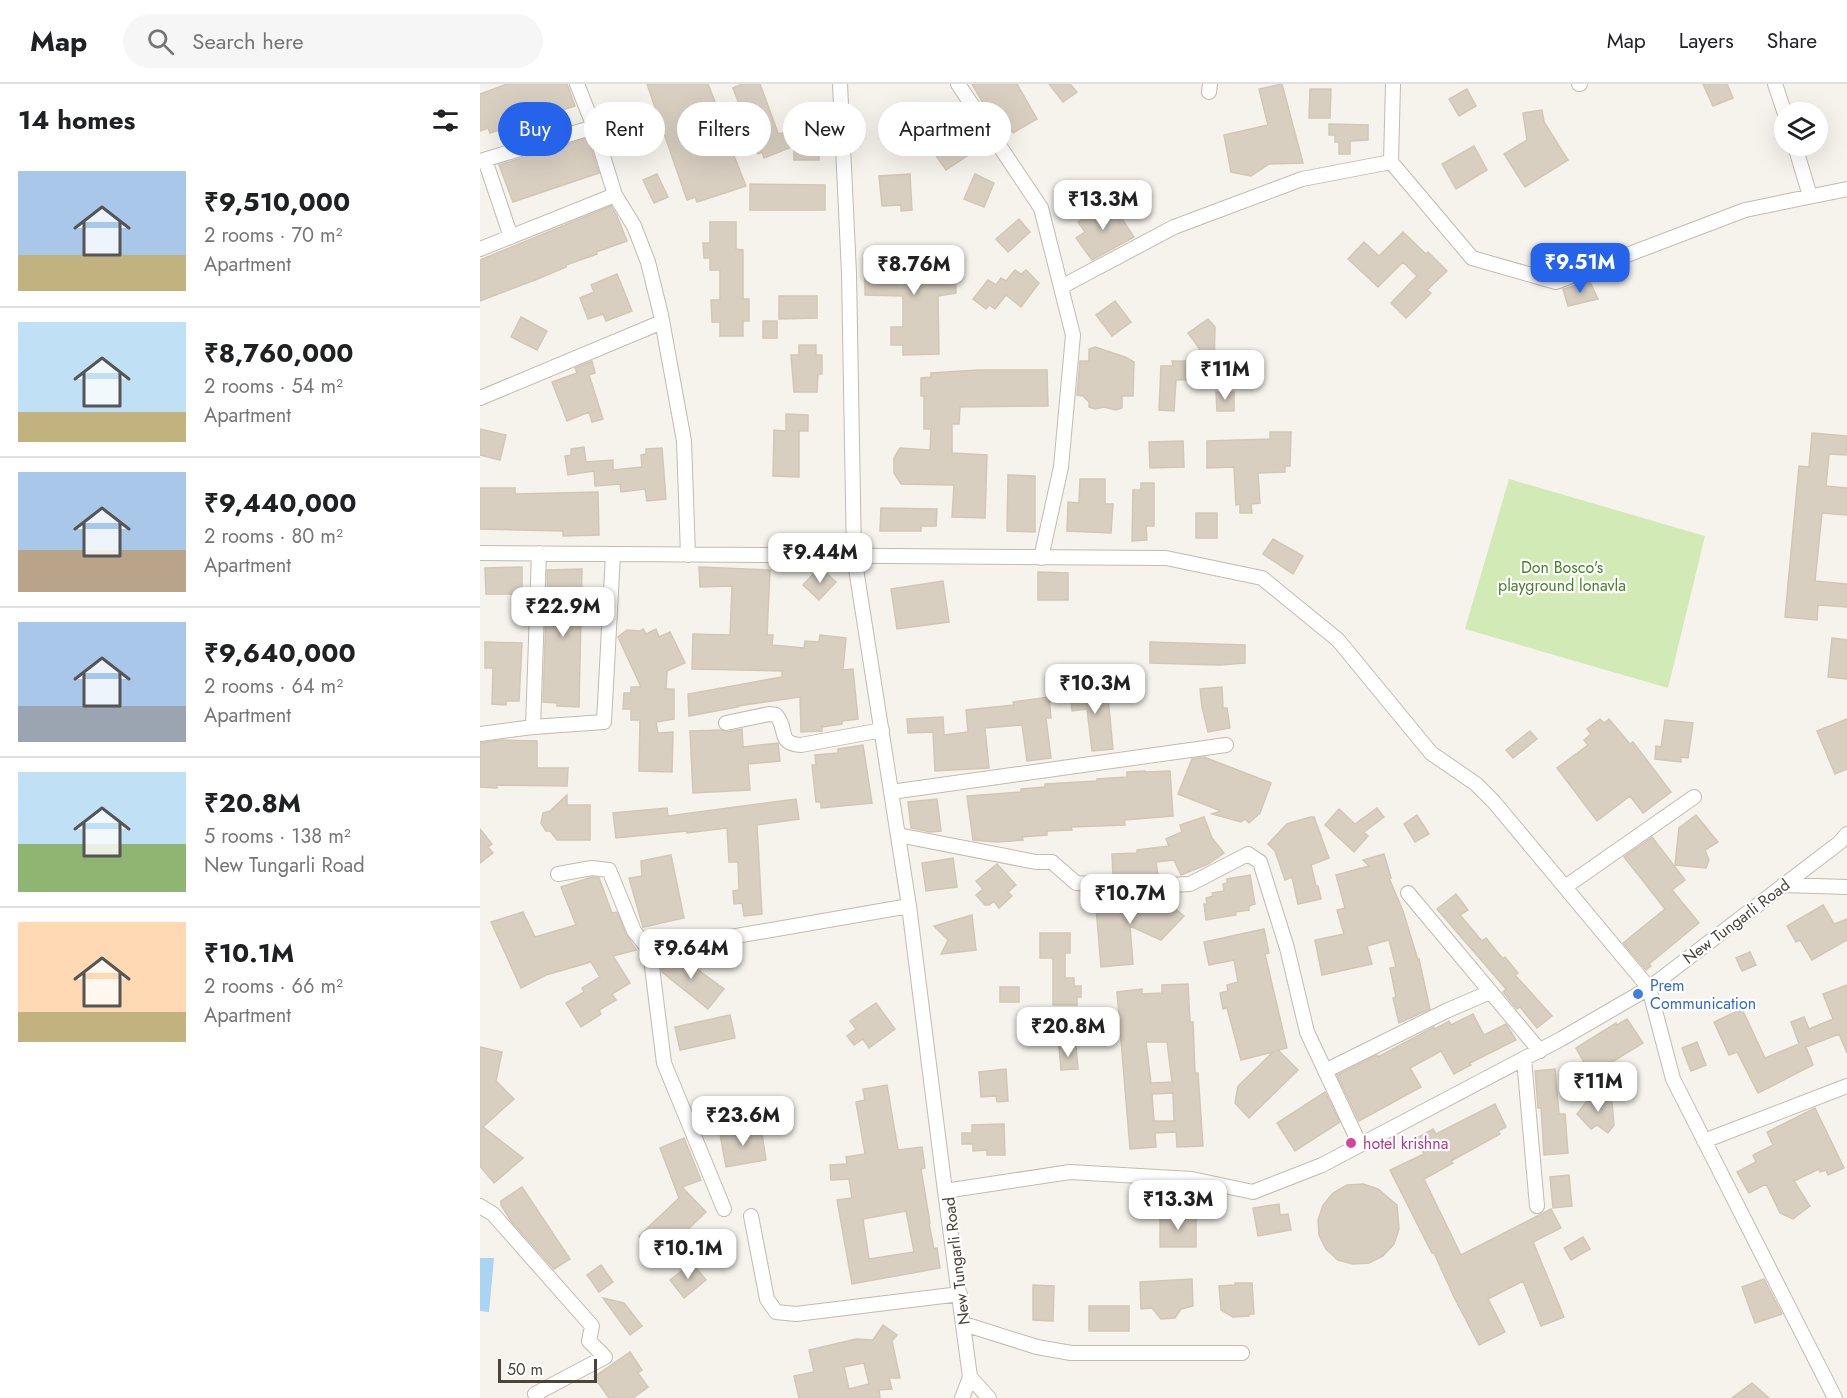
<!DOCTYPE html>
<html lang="en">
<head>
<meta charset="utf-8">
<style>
  body { margin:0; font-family:Jost,sans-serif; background:#f6f6f6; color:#202124; height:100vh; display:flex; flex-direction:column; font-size:22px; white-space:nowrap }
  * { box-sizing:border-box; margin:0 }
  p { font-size:20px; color:#757577 }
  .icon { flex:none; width:33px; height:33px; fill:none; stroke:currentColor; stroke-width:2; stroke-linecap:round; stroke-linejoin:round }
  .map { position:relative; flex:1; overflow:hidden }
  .panel { display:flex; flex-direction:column; background:#fff; width:480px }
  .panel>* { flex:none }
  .banner { position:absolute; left:18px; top:18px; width:570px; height:54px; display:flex; gap:12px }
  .controls { position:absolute; left:1294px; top:18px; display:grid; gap:12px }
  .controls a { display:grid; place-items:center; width:54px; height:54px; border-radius:50%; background:#fff; box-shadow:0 6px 24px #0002; font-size:30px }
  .scale { position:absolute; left:18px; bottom:15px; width:99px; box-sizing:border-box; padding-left:6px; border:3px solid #4b4439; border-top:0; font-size:16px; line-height:21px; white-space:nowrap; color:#4b4439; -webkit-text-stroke:4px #fff; paint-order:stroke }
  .price { position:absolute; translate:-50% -51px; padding:0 14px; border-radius:12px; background:#fff; color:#222; font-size:20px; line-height:39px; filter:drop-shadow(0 2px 3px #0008) }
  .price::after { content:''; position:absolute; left:50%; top:36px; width:18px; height:14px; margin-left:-9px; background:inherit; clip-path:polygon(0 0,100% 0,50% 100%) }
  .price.current { background:#2563eb; color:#fff }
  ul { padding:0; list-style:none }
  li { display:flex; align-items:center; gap:18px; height:150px; padding:0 18px }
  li+li { border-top:2px solid #e0e0e0 }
  li span { display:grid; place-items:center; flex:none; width:168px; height:120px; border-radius:0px; color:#555 }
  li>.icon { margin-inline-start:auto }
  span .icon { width:72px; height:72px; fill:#fffc; stroke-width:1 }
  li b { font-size:26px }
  h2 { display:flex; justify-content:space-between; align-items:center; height:72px; padding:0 18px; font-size:26px }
  .tag { padding:0 21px; border-radius:27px; background:#fff; box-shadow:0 6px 24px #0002; font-size:21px; line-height:54px }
  .tag.current { background:#2563eb; color:#fff }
  header { display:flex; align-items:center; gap:36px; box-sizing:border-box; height:84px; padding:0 30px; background:#fff; border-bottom:2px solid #e0e0e0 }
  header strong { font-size:28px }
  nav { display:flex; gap:33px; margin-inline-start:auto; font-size:21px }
  .search { width:420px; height:54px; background:#f6f6f6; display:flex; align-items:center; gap:15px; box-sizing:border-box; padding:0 21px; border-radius:33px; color:#757577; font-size:22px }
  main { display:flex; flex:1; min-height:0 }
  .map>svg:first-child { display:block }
</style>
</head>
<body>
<header>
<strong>Map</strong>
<div class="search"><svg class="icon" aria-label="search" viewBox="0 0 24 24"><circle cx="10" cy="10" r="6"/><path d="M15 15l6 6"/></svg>Search here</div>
<nav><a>Map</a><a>Layers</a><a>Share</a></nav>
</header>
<main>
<section class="panel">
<h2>14 homes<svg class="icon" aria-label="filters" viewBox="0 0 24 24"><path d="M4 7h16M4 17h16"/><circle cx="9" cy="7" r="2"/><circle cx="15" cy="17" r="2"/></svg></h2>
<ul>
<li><span style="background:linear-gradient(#a9c7e8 70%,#c2b280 0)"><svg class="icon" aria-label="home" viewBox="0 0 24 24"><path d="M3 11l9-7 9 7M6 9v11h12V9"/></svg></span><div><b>₹9,510,000</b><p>2 rooms · 70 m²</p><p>Apartment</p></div></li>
<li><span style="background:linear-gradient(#bfe0f5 75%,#c2b280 0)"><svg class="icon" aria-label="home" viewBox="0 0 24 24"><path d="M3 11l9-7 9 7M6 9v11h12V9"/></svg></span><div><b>₹8,760,000</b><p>2 rooms · 54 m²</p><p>Apartment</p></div></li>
<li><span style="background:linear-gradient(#a9c7e8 65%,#b9a48a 0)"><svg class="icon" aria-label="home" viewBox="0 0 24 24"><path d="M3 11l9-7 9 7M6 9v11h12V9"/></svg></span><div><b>₹9,440,000</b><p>2 rooms · 80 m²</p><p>Apartment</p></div></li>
<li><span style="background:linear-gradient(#a9c7e8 70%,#9aa5b1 0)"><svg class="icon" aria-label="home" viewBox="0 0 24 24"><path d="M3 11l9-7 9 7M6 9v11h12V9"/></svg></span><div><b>₹9,640,000</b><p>2 rooms · 64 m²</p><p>Apartment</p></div></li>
<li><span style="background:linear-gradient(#bfe0f5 60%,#8fb573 0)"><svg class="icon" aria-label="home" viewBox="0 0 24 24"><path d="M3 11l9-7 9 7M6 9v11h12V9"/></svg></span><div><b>₹20.8M</b><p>5 rooms · 138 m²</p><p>New Tungarli Road</p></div></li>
<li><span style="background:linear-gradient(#ffd9b3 75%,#c2b280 0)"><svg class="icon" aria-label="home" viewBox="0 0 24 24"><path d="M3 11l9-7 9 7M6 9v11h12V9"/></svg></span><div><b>₹10.1M</b><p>2 rooms · 66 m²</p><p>Apartment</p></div></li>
</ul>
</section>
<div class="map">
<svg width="1367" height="1314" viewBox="0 0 1367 1314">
  <rect width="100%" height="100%" fill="#f6f3ec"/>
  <path fill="#d2eab5" d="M1029 395 1225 452 1188 604 985 545Z"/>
  <path fill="#a9d4f2" d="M0 1174H14L9 1228 0 1227Z"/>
  <path fill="#d8cfc1" stroke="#d3c7b4" stroke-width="1.5" fill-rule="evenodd" d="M27 0H87L95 22 10 49 8 44 0 47V10Z
    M167 0H228L237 23 235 24 266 102 217 118 215 113 207 116Z
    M262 0H280L298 49 339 50V76H314V62L284 74 282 68 278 70 253 4Z
    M492 0H537L557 35 533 49 516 21 507 26Z
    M569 0H590L597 8 583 18Z
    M802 0 823 79 789 80 771 92 751 88 744 51 788 41 779 5Z
    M1223 0H1247L1253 14 1233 22Z
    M830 5H851L850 34H829Z
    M987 5 996 22 979 32 969 15Z
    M1062 26 1064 38 1088 76 1045 103 1024 70 1047 56 1043 29Z
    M476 31 499 64 466 86 443 53Z
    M157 37 168 54 155 63 143 47Z
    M849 40 888 41V56L870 57V70H859V58H855V51H849Z
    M108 54 119 89 33 118 19 81Z
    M994 62 1007 86 976 105 962 80Z
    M177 90 188 113 174 119 163 96Z
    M430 90 432 126 421 127V121L402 122 399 92Z
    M495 90 514 99 504 123 484 115Z
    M270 100 345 101V126H270Z
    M630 117 654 153 612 176 596 154 605 148 598 138Z
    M131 122 137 132 147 157 116 168 117 170 86 181V183L55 196 0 217V176Z
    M539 135 550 148 528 168 516 155Z
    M230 138H256V165L263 166V215H269V237H263V252H240V238H232L231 216H240V186H230V174H224L223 159H230Z
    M923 148 946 170 948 168 967 187 947 206 951 209 926 234 911 219 937 192 923 178 898 203 868 175 884 158 899 172Z
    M475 170 476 209 458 212 459 270 423 271V261H411V243H423V212L385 211V181H389V174Z
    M535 186 541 190 546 186 559 199 541 223 526 211 515 225 509 221 506 225 493 215 508 196 516 201 521 194 526 197Z
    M137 190 152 227 126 237 123 230 108 235 100 214 114 208 111 201Z
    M1110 198 1118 215 1088 222 1083 205Z
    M299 212H337V234L299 235Z
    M635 217 651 238 632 252 616 231Z
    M41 233 67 247 57 266 31 253Z
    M728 235 735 243 734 282 731 281V295L696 296 694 327 679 326 681 282H693L692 277H718L719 264 708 249Z
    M283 237H297V254H283Z
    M319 261H336V271H342V290H338L337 308H314L311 271H319Z
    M615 263 645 273 654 278 653 312H642V324L636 326 624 323 615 325 609 323V318L603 312 597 311 600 277H609V265Z
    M112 277 115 289 109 291 123 335 112 338 109 328 87 337 72 298 97 289 95 284Z
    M498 286H567L568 322 480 323 479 340H472V369L507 371 505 434 472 433 474 401 421 400 414 389V374L420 364 450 366 451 345H444V312H441V294L451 293V289Z
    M736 308H754V327H737Z
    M306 330 328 331V347H319V393L293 392 294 346 306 347Z
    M0 345 26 351 20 376 0 371Z
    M790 348H811L810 382H805V388L778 389 780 419 771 420 772 429H760V420L756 421 754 383 727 384V357L790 355Z
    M1332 349 1367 352 1366 371 1349 370 1346 402 1367 404V431L1342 429 1335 497 1367 500V523L1338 521 1337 536 1305 533 1319 382 1329 383Z
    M703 357 704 383 670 384 669 358Z
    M104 363 106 378 133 376V386L162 383 161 371 166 370V365L182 364 186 415 167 417 165 405 141 408 140 400 115 402 114 387 88 391 85 372 91 371V365Z
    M528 391 555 392V448L527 447Z
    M600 395H625V420H633L631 449 587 447 588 418 599 419Z
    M661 399H674V442H666L667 456 652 457 653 406H661Z
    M0 404H35V410L118 408 119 451 83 452V447L0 445Z
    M401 424 457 425 456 442H441V447H400Z
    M716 429H737V454H716Z
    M793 455 823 472 813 490 783 470Z
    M42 483V510H6L5 484Z
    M219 483 290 486 287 551H293L292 561 324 564 325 557 339 558 340 551 366 554 363 586 373 585 378 635 362 637V640L342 643V647L321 648 320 613 258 622V623L209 632 208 610 302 593V587L212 585 213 550 250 551 252 502 220 503Z
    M340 483 356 498 339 516 323 501Z
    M102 485 99 623 77 622V619L63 618 66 527H68L67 486Z
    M558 488 588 489V516H558Z
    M463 497 469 538 417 545 411 505Z
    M163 545 166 550 176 545 179 553 190 548 205 579 187 587 186 605H194V635L176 638 178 649 193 648 192 688 159 687 160 636H151V625H143L144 609H151V603H161L138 553 147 546 160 547Z
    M1352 554 1367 556V595L1348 593Z
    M5 558 42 559 39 617H26V621L12 620 13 584H5Z
    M670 558 765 561V579L740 581 670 579Z
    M627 603 633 665 612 667 607 625 592 627 590 607Z
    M742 603 743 624H747L750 644 728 648 722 623 720 605Z
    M569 613 571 634H566L571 674 547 677 542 641 505 644 509 684 455 687 453 648 428 649 427 635 463 633 464 651 488 648 486 626 534 621 533 618Z
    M1120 635 1124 639 1129 635 1150 660 1153 658 1191 708 1163 729 1150 712 1117 737 1077 684 1108 661 1104 656 1111 650 1107 645Z
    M1367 635V685L1355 690 1337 647Z
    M1185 636 1213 639 1208 674 1201 673V678L1175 675 1176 662 1181 663Z
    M262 645 263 663 298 659 300 677 268 680 270 706 213 709 210 647 240 646 247 648Z
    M1050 647 1057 655 1033 674 1026 666Z
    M20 656 57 657V684H88L87 702 17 701V704L0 703V659Z
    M383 661 392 719 341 724V718H336L332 681H336L335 671 358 669V665Z
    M724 673 791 699 780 729 769 739 765 735 761 738 732 730 741 727 698 710 712 675Z
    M665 687V688L690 687 693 732 644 736 645 741 591 743 592 746 567 747V751L542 753 543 756 517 758 493 756 487 712 541 708V705L565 703V700L617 697V695L647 693V688Z
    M87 711V721H110V756H77L70 747H66L61 739 63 729 70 727Z
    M316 715 319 735 277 741 282 830 264 832 262 819 254 820 253 807 259 806 258 778H249L247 744 207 749V747L136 754 133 729 187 724 188 732Z
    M457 715 461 747 450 748 431 744 428 718Z
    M897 724 904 733 884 748 888 752 874 768 845 741 859 725 875 740Z
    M937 731 949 750 935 758 924 740Z
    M1216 731 1238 758 1225 766 1229 776 1226 784 1195 781 1199 744Z
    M724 733 732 754 744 769 728 780 701 791 694 776 676 778 678 792 651 794 633 793 632 770 657 769V766L689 762 686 755 702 748 700 741Z
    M830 733H834L849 774 831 781 836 802H838L841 815 818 820 812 793 805 796 795 767 788 760 807 740Z
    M0 745 12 760 8 763 13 769 0 779Z
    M1172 753 1205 796 1192 806 1219 839 1169 880 1171 882 1166 886 1143 859 1185 825 1144 773Z
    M904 770 911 794H909L923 827 938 876 939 875 950 925 919 939 913 914 916 913 910 884 916 883 909 856 887 862 892 880 842 891 835 856 864 850 857 826 865 824 856 791 889 782 883 776Z
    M191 771 204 834 163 843 149 794 162 792 161 777Z
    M473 774 477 803 446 807 442 779Z
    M517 780 536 801 528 808 532 812 519 824 514 817 509 821H505L496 811 503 805 496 797Z
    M770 791 775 820 769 822V826L755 828 756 831 726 836 724 820H727L726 814 733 812 732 809 744 807 743 800 747 799V795Z
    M112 793 119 794 132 829 137 828 146 850 156 866 133 872 150 899 132 910 136 916 119 926 121 930 101 943 86 919 104 908 102 904 120 893 111 878 66 891 41 904 11 838 43 828 55 853 96 841 81 803Z
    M624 810 647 812 649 838 672 811H679L704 832 681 856 650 842 653 880 621 883 615 811Z
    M976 810 988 826 980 831 1002 857 1006 854 1023 875 1025 873 1038 889 1035 891 1072 932 1057 944 1040 923 1037 925 1023 908 1026 905 957 825Z
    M1343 821 1354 840 1367 835V856L1332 876 1320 856 1316 858 1307 842Z
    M492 831 496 866 461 870 468 856 454 842Z
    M784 845 789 869 785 870 807 964 798 966 818 986 769 1034 755 1019 758 1002 793 968 761 976 747 924 743 925 740 909 748 907 747 901 758 898 754 876 729 881 724 858Z
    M560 849H590V869H585V894H594V902H601V913H597V921H573V874H560Z
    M1270 868 1276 881 1262 887 1256 874Z
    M198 871 244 905 228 925 182 888 181 879 185 873Z
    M708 900 710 938H713L715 989H718L723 1062 697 1063 696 1048 675 1049 676 1063 650 1065 637 908 662 905V910L682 909V901ZM666 958H687L692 998 671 999ZM693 1009 694 1037H674L672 1010Z
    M1367 901V969L1359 950 1326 963 1333 981 1278 1009 1257 968 1249 971 1234 938 1262 925 1285 974 1319 960 1311 938 1324 933 1329 945 1353 935 1343 910Z
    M520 903H539V918H520Z
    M396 919 415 945 389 964 383 955 374 961 367 952 376 945 370 937Z
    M993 930 1004 951 1026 940 1036 956 990 979 991 981 974 990 961 967 930 984 941 1003 879 1037 857 991 897 971 898 973 954 943 955 945 969 937 971 941Z
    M250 931 255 954 200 966 195 943Z
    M1147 935 1163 959 1111 991 1096 964 1136 939 1137 941Z
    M1217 958 1226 981 1211 987 1202 964Z
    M596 962 598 985 581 986 579 963Z
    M0 963 22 968 16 997 34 1015 3 1043 43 1074 14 1099 0 1082Z
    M526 985 528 1017 517 1018 516 1012 501 1013 499 988Z
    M1075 985 1079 1030H1085L1088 1069 1064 1071 1061 1024H1058L1055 987Z
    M407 1001 418 1066 442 1063 445 1084 441 1085 450 1139H449L454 1165 457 1164 460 1184 372 1200 357 1116 372 1114 369 1095 351 1096 350 1081 367 1080 366 1073 385 1070 376 1018 385 1016 383 1005ZM426 1127 434 1168 389 1175 383 1135Z
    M845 1008 860 1038 815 1067 797 1039Z
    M1113 1009 1122 1016 1124 1013 1132 1019 1134 1041 1128 1049 1117 1041 1111 1045 1097 1030Z
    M1015 1020 1026 1043 1018 1047 1020 1050 971 1077 973 1079 944 1095 981 1171 1071 1125 1081 1144 1053 1158 1084 1233 1061 1242 1043 1197 1008 1215 1025 1248 999 1261 974 1213 954 1169H952L910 1086 944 1070 935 1055 953 1045 956 1050Z
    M1335 1024 1364 1084 1348 1091 1346 1086 1340 1088 1339 1085 1314 1097 1330 1122 1313 1135 1300 1129 1286 1100 1269 1109 1257 1088 1276 1078 1273 1071 1293 1061 1287 1048Z
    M524 1040 525 1071H507V1066L493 1067V1060H482V1049H492V1041Z
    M281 1043 286 1076 246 1083 240 1050Z
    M204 1054 221 1096 202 1103 226 1128 179 1173 159 1152 199 1114 180 1064Z
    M1089 1091 1092 1122 1073 1124 1070 1093Z
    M883 1100 898 1105 917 1121 919 1145 914 1160 903 1172 889 1179 873 1180 858 1176 846 1165 839 1151 838 1136 843 1121 853 1109 867 1101Z
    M42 1103 90 1175 74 1185 31 1137 21 1121V1117Z
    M799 1120 800 1131 808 1130 811 1146 778 1152 773 1124Z
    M680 1131H716V1163H680Z
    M1103 1153 1110 1165 1091 1176 1084 1164Z
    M212 1179 226 1196 204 1214 190 1196Z
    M121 1181 133 1198 119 1208 107 1191Z
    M712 1195 713 1222 701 1225 695 1234 681 1235 672 1224 661 1225 660 1198Z
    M1284 1195 1302 1230 1275 1239 1262 1203Z
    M755 1199H772L774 1230H769V1232L753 1233 741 1226 739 1202 755 1201Z
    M553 1201 574 1202 573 1237 553 1236Z
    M123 1214 144 1219 162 1242 150 1251Z
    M609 1222H649V1247H609Z
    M403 1241 417 1251 412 1257 420 1294H409L412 1305 399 1306 400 1314H319L314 1292 334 1288 329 1266 376 1255 393 1256ZM384 1279 389 1300 369 1305 364 1283Z
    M150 1268 162 1286 158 1289 168 1303 153 1314H129L114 1293Z
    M1272 1299 1289 1314H1252Z"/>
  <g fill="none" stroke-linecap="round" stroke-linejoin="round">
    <defs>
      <path id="minor" d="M97 0 114 43 135 111 154 142 168 178 181 231 204 357 208 471
        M360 0 369 189 374 472 429 822 465 1107
        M478 0 561 124 593 251 581 383 561 474
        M913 0 911 78 992 174 1076 198 1265 126 1367 105
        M1099 0H1100
        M1295 0 1305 30
        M729 8 730 0
        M1315 62 1330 112
        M5 76 31 153
        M0 77 114 43
        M0 165 135 111
        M581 203 694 143 822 95 911 78
        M0 314 182 238
        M0 469 686 474 782 494 858 556 951 669 996 700 1014 718 1169 904 1193 995 1355 1314
        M246 639 289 630 296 631C309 646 296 659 321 661L402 646
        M53 643 59 469
        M0 650 53 643 124 638 133 470
        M411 708 746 661
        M418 751 556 778H572L596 799 651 803 710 800 768 770 780 778 807 864 827 948 880 1061
        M78 790 112 784 129 786 154 847 170 867
        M1303 801 1367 803
        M1085 803 1214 713
        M928 809 1060 967
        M1044 975 1057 1122
        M845 987 966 927 1010 908
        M1224 1057 1367 1002
        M0 1122 13 1130 112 1242 109 1257 125 1273 55 1310 57 1314
        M244 1125 184 979 170 867 429 822
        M271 1132 287 1215 296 1228 316 1230 480 1210
        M484 1240 557 1263 591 1269H762
        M490 1293 509 1314
        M482 1314 490 1293 465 1107 590 1088 712 1095 773 1108 842 1081 1081 955 1169 904 1359 759 1367 750"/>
    </defs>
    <use href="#minor" stroke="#c2bbae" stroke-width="16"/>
    <use href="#minor" stroke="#fff" stroke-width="14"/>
  </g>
  <circle fill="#3f7fe0" stroke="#fff" stroke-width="2" cx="1158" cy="910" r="6"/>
  <circle fill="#d1479c" stroke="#fff" stroke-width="2" cx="871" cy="1059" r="6"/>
  <g text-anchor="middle" stroke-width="4.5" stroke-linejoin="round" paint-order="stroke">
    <g font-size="16" fill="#4a7f2a" stroke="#fff">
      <text x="1082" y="489">Don Bosco's<tspan x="1082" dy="18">playground lonavla</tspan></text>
    </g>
    <g font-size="16" fill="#4b4439" stroke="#fff">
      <text transform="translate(1256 837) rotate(-37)" y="6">New Tungarli Road</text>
      <text transform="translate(476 1177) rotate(-97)" y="6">New Tungarli Road</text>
    </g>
    <g font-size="16" fill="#366cbe" stroke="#fff" text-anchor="start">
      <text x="1170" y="907">Prem<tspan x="1170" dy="18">Communication</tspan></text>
    </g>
    <g font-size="16" fill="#b23c85" stroke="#fff" text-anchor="start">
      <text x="883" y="1065">hotel krishna</text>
    </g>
  </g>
</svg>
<div class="controls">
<a><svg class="icon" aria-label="layers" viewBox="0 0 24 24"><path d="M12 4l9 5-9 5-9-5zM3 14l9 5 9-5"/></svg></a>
</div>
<div class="scale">50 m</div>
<b class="price" style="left:623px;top:147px">₹13.3M</b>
<b class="price current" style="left:1100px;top:210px">₹9.51M</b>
<b class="price" style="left:434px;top:212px">₹8.76M</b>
<b class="price" style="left:745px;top:317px">₹11M</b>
<b class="price" style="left:340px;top:500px">₹9.44M</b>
<b class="price" style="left:83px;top:554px">₹22.9M</b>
<b class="price" style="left:615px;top:631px">₹10.3M</b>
<b class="price" style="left:650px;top:841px">₹10.7M</b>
<b class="price" style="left:211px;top:896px">₹9.64M</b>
<b class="price" style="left:588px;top:974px">₹20.8M</b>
<b class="price" style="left:1118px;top:1029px">₹11M</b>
<b class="price" style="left:263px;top:1063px">₹23.6M</b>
<b class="price" style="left:698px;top:1147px">₹13.3M</b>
<b class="price" style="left:208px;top:1196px">₹10.1M</b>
<div class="banner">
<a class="tag current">Buy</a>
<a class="tag">Rent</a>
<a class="tag">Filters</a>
<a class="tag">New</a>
<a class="tag">Apartment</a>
</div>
</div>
</main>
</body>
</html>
